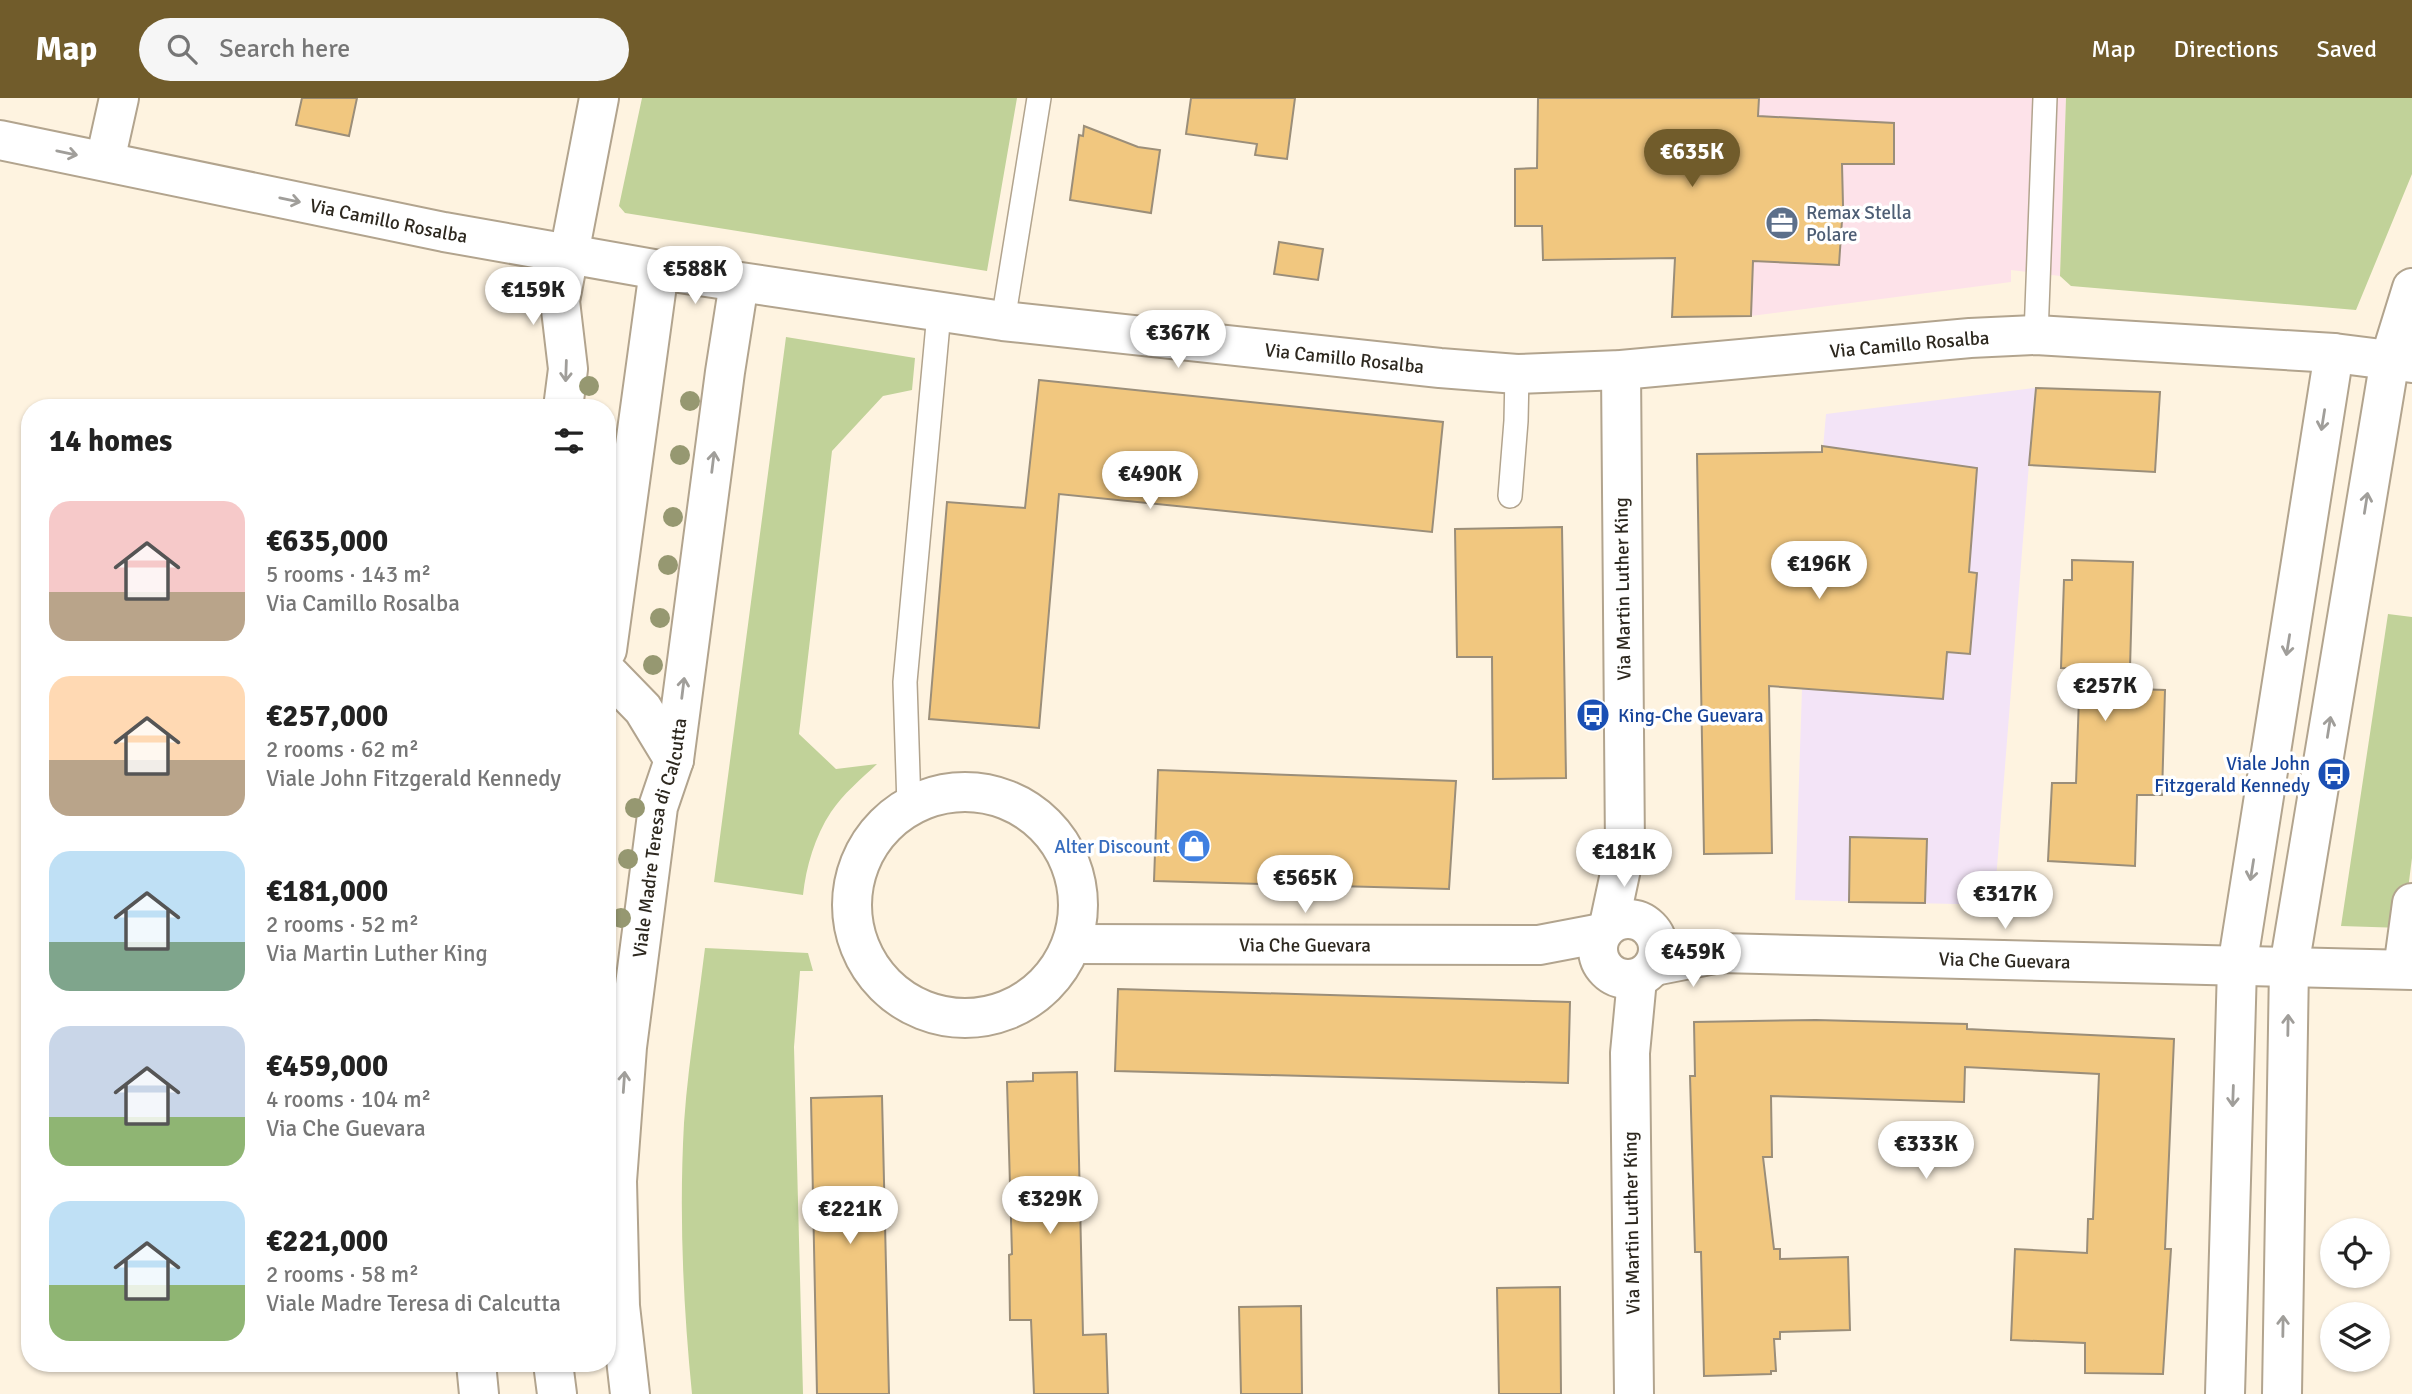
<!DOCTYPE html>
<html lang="en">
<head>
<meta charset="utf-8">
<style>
  body { margin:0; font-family:Signika,sans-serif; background:#f6f6f6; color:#222; height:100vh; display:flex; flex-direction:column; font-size:26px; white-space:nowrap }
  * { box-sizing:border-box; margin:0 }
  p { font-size:23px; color:#767676 }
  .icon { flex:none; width:38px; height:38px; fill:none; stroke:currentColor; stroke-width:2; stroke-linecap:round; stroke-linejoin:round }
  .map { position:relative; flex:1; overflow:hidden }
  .panel { position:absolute; left:21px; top:301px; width:595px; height:973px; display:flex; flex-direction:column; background:#fff; border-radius:28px; box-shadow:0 2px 5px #0004 }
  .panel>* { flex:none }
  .tools { position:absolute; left:2320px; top:1120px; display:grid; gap:14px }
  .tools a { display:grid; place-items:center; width:70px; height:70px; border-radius:50%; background:#fff; box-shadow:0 2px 5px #0004; font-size:35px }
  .price { position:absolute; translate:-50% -60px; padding:0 16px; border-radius:24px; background:#fff; color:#222; font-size:23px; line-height:46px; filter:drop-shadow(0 2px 4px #0008) }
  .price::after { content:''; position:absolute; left:50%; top:42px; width:21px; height:16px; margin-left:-10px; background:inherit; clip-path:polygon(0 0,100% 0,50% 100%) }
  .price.current { background:#715c2b; color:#fff }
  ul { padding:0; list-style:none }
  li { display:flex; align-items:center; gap:21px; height:175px; padding:0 28px }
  li span { display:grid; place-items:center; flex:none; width:196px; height:140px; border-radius:21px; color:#555 }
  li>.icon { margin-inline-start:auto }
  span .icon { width:84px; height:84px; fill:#fffc; stroke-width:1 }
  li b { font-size:30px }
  h2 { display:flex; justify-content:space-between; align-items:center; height:84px; padding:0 28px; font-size:30px }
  header { display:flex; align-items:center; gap:42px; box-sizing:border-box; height:98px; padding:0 35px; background:#715c2b; color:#fff }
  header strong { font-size:33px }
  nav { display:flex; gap:38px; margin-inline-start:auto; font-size:24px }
  .search { width:490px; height:63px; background:#f6f6f6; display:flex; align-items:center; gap:18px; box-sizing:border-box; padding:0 24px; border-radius:38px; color:#767676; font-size:26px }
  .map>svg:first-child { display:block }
</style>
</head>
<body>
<header>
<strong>Map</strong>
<div class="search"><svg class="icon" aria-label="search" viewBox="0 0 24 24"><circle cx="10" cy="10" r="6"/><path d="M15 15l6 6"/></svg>Search here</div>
<nav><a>Map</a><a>Directions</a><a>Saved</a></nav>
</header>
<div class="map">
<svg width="2412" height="1296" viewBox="0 0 2412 1296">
  <rect width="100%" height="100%" fill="#fef3e0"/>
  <path fill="#fde2e9" d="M1683 0H2066L2060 178 2011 172V184L1751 218 1672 219Z"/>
  <path fill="#f3e4f7" d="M2035 290 1994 807 1795 802 1802 591 1826 316Z"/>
  <path fill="#c1d299" d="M642 0H1017L987 173 625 115 619 108Z
    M2066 0H2412V76L2356 212 2071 188 2060 178Z
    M786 239 915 260 912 292 883 298 832 353 799 636 836 671 877 666C861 681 843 696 831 714 815 738 806 769 803 797L714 784Z
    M2388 516 2412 519V760L2403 830 2341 828Z
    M705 850 808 855 813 873H800L794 949 803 1296H692C683 1206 679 1115 684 1025 688 967 698 908 705 850Z"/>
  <path fill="#f1c77f" stroke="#9b8e79" stroke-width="2" d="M302 0H357L349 38 296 27Z
    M1191 0H1295L1287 61 1255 57 1257 46 1186 36Z
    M1538 0H1759L1758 18 1894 25V66H1842L1843 107 1839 167 1753 163 1751 218 1672 219 1675 160 1543 162 1542 128H1515V71L1537 70Z
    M1084 28 1138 49 1160 52 1151 115 1070 102 1079 37 1083 38Z
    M1279 144 1323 151 1318 182 1274 176Z
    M1039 282 1443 324 1432 434 1059 396 1039 630 929 621 947 404 1025 410Z
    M2036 290 2160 294 2155 374 2029 367Z
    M1822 348 1977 370 1969 474 1977 475 1970 556 1947 554 1943 601 1769 588 1772 755 1704 756 1697 356 1822 354Z
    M1562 429 1566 680 1493 681 1492 559H1457L1455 431Z
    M2072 462 2133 464 2130 570H2137L2136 591 2165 592 2162 697H2137L2135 768 2048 763 2052 685H2076L2080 571 2061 570 2064 482H2072Z
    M1158 672 1456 683 1449 791 1154 783Z
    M1850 739 1927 741 1925 805 1849 804Z
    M1118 891 1570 904 1568 985 1115 973Z
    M1816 922 1967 926V931L2174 941 2165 1151H2171L2163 1276 2085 1275V1245L2011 1242 2015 1151 2087 1155 2088 1121H2093L2099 976 1965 969 1964 1004 1771 998 1772 1059H1763L1774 1151H1780V1161L1848 1159 1850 1232 1780 1234V1241H1774L1776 1273H1771V1276L1704 1278 1701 1154H1695L1690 978H1695L1694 924Z
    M1077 974 1083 1237 1106 1236 1108 1296H1034L1031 1222H1010L1009 1157 1012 1156 1007 984 1033 983V975Z
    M882 998 889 1296H817L811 1000Z
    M1560 1189 1561 1296H1499L1497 1190Z
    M1301 1208 1302 1296H1241L1239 1209Z"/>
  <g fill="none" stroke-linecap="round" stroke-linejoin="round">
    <defs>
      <path id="lane" d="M1003 223 1039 0
        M2036 237 2045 0
        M1510 398 1516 323 1517 276
        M909 708 905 584 939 215"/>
      <g id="street">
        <path d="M105 63 119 0"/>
        <path d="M2390 261 2412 190"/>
        <circle cx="965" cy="807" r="113"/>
        <circle cx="1628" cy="851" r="30"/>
        <path d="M1609 827 1625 752 1621 272"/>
        <path id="s1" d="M1072 846 1539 847 1602 835"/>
        <path id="s2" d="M1654 868 1720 855 2412 872"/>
        <path d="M2403 871 2412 805"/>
        <path d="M1634 1296 1630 955 1637 881"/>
      </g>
      <g id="secondary">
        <path id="s3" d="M0 42 444 134 659 172 1003 223 1440 270 1517 276 1621 272 1970 240 2036 237 2334 255 2412 265"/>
        <path d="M563 310 568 271 560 203 599 0"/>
        <path d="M607 552 659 172"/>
        <path d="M607 574 643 611 674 662"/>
        <path d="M476 1265 479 1296"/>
        <path d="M553 1265 557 1296"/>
        <path id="s4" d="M630 1296 620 1208 617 1083 627 949 658 709 674 662 725 274 739 185"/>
        <path d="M2225 1296 2237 869 2334 255"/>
        <path d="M2282 1296 2289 869 2390 261"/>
      </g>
    </defs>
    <use href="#lane" stroke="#b2a48e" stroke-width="26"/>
    <use href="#street" stroke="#b2a48e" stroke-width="42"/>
    <use href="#secondary" stroke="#b2a48e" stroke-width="42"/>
    <use href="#lane" stroke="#fff" stroke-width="23"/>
    <use href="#street" stroke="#fff" stroke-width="38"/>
    <use href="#secondary" stroke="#fff" stroke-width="38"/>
  </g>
  <g fill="#969871">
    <circle cx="589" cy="288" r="10"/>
    <circle cx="690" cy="303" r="10"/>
    <circle cx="680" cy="357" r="10"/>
    <circle cx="673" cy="419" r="10"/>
    <circle cx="668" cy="467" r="10"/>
    <circle cx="660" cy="520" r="10"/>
    <circle cx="653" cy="567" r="10"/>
    <circle cx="635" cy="710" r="10"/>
    <circle cx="628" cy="761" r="10"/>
    <circle cx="621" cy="820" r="10"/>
  </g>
  <defs><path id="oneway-shaft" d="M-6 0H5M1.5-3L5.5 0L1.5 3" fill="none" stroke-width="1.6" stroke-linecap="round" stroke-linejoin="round" transform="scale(1.75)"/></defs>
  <g stroke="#a09e9a">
    <use href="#oneway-shaft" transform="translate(67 55) rotate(12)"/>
    <use href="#oneway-shaft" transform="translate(290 102) rotate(12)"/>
    <use href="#oneway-shaft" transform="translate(566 273) rotate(92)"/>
    <use href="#oneway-shaft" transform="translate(2323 322) rotate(99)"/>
    <use href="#oneway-shaft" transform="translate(713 364) rotate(-83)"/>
    <use href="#oneway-shaft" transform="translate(2366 405) rotate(-81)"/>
    <use href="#oneway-shaft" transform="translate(2288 547) rotate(99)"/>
    <use href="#oneway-shaft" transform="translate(683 590) rotate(-83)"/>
    <use href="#oneway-shaft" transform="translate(2329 629) rotate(-81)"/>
    <use href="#oneway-shaft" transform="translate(2252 772) rotate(99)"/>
    <use href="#oneway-shaft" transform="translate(2288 927) rotate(-89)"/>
    <use href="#oneway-shaft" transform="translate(624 984) rotate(-86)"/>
    <use href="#oneway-shaft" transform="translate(2233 998) rotate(92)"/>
    <use href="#oneway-shaft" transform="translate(2283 1228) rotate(-89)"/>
  </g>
  <defs>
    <symbol id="office-disc" viewBox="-11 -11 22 22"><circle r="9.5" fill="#5c6f8a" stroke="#fff"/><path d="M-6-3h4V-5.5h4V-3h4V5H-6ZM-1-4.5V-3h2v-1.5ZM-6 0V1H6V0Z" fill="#fff"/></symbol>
    <symbol id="bus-disc" viewBox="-11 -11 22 22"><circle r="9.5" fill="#1a4fb4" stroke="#fff"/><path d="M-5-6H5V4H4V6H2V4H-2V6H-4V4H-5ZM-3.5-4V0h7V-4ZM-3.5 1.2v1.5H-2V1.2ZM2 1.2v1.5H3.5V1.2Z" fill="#fff"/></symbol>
    <symbol id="shop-disc" viewBox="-11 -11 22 22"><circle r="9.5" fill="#3f7fe0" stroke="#fff"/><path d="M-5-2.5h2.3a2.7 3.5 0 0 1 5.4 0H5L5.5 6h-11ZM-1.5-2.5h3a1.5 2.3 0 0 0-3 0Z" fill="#fff"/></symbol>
  </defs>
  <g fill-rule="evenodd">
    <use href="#office-disc" x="1763" y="106" width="38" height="38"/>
    <use href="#bus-disc" x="1574" y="598" width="38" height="38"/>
    <use href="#bus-disc" x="2315" y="657" width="38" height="38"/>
    <use href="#shop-disc" x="1175" y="729" width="38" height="38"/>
  </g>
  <g text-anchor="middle" stroke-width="7" stroke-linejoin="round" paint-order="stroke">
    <g font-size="19" fill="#4e5e75" stroke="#fff" text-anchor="start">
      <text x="1806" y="121">Remax Stella<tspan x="1806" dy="22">Polare</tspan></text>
    </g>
    <g font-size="19" fill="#2d281f" stroke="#fff">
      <text dy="7" stroke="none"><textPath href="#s3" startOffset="397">Via Camillo Rosalba</textPath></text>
      <text dy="7" stroke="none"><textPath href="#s3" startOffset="1930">Via Camillo Rosalba</textPath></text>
      <text dy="7" stroke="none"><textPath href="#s3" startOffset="1363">Via Camillo Rosalba</textPath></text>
      <text transform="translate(1622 491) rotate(-91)" y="7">Via Martin Luther King</text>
      <text dy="7" stroke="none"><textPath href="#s4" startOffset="560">Viale Madre Teresa di Calcutta</textPath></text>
      <text dy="7" stroke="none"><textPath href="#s1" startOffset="233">Via Che Guevara</textPath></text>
      <text dy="7" stroke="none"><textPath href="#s2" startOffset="352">Via Che Guevara</textPath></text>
      <text transform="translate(1631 1125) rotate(-91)" y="7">Via Martin Luther King</text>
    </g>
    <g font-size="19" fill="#164399" stroke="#fff" text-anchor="start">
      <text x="1618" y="624">King-Che Guevara</text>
      <text x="2310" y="672" text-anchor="end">Viale John<tspan x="2310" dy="22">Fitzgerald Kennedy</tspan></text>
    </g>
    <g font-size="19" fill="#366cbe" stroke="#fff" text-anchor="end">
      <text x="1170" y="755">Alter Discount</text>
    </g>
  </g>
</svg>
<div class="tools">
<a><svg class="icon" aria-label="locate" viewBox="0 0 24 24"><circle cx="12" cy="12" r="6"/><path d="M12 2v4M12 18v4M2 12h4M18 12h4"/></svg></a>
<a><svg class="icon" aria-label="layers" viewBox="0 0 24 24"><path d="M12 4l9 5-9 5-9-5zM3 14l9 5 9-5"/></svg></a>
</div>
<b class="price current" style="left:1692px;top:91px">€635K</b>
<b class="price" style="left:695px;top:208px">€588K</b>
<b class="price" style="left:533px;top:229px">€159K</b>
<b class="price" style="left:1178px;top:272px">€367K</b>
<b class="price" style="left:1150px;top:413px">€490K</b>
<b class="price" style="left:1819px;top:503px">€196K</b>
<b class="price" style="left:2105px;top:625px">€257K</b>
<b class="price" style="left:1624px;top:791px">€181K</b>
<b class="price" style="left:1305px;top:817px">€565K</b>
<b class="price" style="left:2005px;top:833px">€317K</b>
<b class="price" style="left:1693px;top:891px">€459K</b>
<b class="price" style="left:1926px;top:1083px">€333K</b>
<b class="price" style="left:1050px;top:1138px">€329K</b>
<b class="price" style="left:850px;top:1148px">€221K</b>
<section class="panel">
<h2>14 homes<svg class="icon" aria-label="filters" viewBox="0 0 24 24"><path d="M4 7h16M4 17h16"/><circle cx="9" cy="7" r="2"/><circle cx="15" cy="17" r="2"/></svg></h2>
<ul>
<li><span style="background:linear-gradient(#f6c9c9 65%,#b9a48a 0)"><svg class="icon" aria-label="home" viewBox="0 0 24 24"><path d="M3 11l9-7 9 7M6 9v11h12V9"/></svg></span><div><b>€635,000</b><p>5 rooms · 143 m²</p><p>Via Camillo Rosalba</p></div></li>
<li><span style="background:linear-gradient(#ffd9b3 60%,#b9a48a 0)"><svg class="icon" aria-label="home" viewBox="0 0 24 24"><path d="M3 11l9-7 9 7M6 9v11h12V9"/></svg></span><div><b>€257,000</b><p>2 rooms · 62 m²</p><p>Viale John Fitzgerald Kennedy</p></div></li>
<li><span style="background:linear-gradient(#bfe0f5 65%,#7fa58c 0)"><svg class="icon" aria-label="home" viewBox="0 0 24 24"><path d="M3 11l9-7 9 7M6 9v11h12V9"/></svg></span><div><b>€181,000</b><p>2 rooms · 52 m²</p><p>Via Martin Luther King</p></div></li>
<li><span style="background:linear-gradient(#c9d6e8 65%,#8fb573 0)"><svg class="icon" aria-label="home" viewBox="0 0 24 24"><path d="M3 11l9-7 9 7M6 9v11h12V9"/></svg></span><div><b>€459,000</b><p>4 rooms · 104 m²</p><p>Via Che Guevara</p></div></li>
<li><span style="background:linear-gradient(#bfe0f5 60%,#8fb573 0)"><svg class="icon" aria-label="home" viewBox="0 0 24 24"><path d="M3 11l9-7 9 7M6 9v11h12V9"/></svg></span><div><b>€221,000</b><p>2 rooms · 58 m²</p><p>Viale Madre Teresa di Calcutta</p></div></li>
</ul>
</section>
</div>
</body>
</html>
